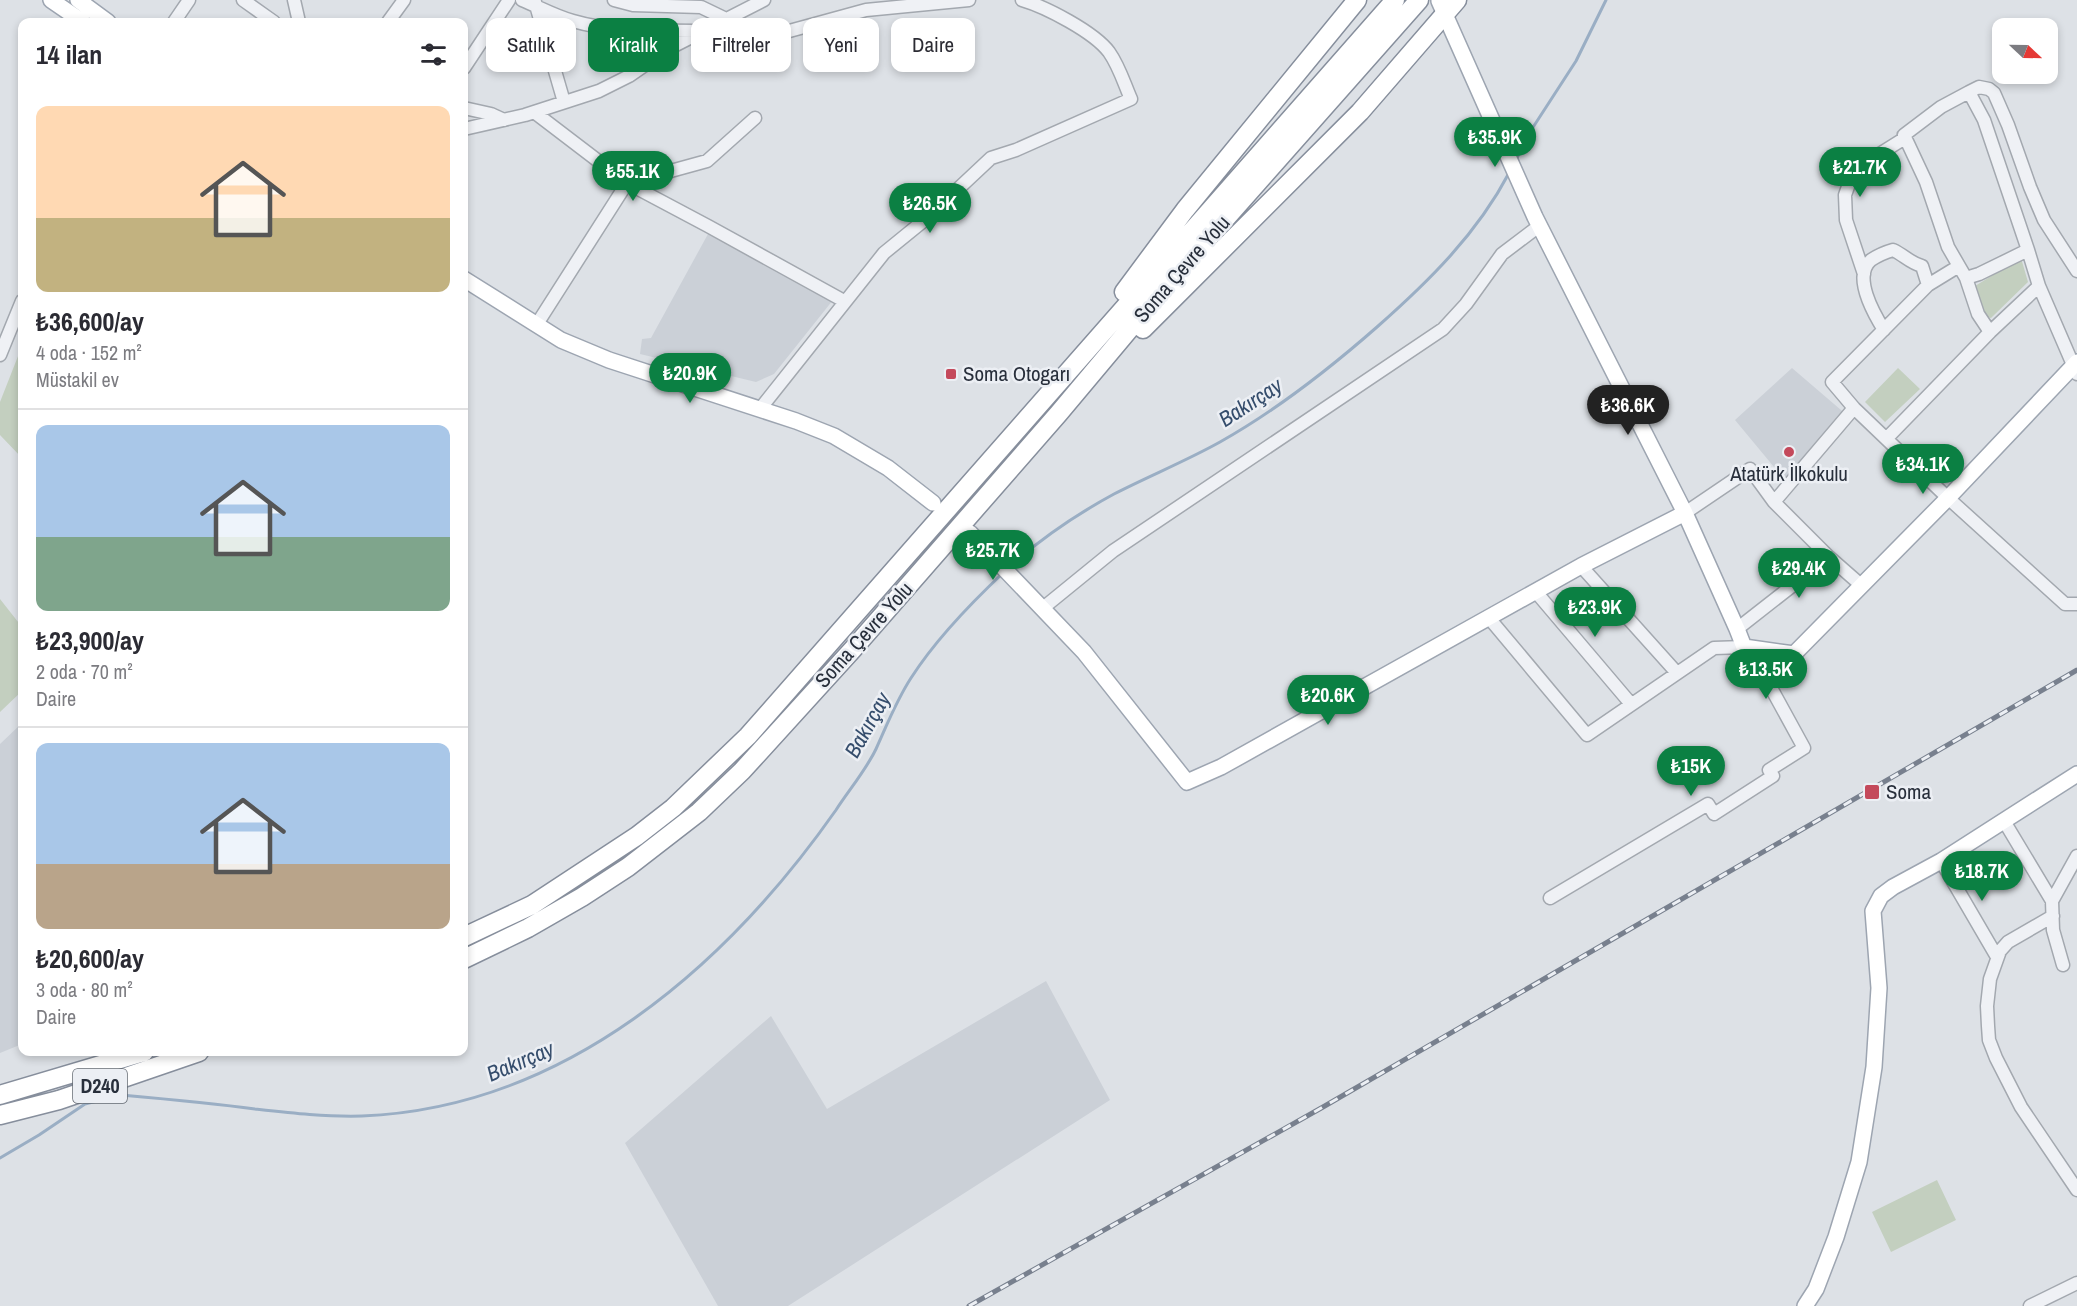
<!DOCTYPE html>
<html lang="tr">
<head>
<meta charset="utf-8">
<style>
  body { margin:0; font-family:"Archivo Narrow",sans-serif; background:#f7f7f7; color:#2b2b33; height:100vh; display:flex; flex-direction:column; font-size:22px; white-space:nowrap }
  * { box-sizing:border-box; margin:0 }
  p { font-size:20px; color:#7c7c81 }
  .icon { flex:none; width:33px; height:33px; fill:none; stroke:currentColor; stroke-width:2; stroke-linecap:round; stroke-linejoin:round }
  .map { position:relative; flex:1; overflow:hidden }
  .drawer { position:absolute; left:18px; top:18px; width:450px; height:1038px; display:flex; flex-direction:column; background:#fff; border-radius:12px; box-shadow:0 3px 9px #0003 }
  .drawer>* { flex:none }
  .hud { position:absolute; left:486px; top:18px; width:570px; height:54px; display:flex; gap:12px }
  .needle { width:39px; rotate:112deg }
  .fabs { position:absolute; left:1992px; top:18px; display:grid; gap:12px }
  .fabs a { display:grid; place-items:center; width:66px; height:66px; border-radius:12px; background:#fff; box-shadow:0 3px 9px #0003; font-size:30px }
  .price { position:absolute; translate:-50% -51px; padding:0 14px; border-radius:21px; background:#0b8043; color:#fff; font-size:20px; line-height:39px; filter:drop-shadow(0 2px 3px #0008) }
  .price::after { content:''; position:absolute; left:50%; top:36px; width:18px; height:14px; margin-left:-9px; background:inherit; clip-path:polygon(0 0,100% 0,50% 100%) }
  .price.selected { background:#222; color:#fff }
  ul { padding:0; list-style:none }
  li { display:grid; align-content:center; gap:12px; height:318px; padding:0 18px }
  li+li { border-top:2px solid #e1e1e2 }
  li span { display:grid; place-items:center; height:186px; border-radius:12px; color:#555 }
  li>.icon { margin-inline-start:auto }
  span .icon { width:108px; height:108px; fill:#fffc; stroke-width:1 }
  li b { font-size:26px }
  h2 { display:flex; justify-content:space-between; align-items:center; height:72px; padding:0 18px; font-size:26px }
  .chip { padding:0 21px; border-radius:12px; background:#fff; box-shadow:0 3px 9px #0003; font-size:21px; line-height:54px }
  .chip.selected { background:#0b8043; color:#fff }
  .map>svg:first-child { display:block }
</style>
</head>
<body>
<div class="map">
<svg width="2077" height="1306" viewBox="0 0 2077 1306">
  <rect width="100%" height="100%" fill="#dde1e6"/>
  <path fill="#cbd0d7" d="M708 234 833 300 774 374 756 382 640 354 642 339 651 338Z
    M1792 368 1848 416 1788 484 1735 420Z
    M22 723V1044L0 1053V744Z
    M1046 981 1110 1100 788 1306H718L625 1143 771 1016 827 1109Z"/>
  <path fill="#c3cfbf" d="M2021 258 2028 282 1991 318 1984 316 1975 286Z
    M22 346V458L0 435V402Z
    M1898 368 1920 389 1885 422 1865 402Z
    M0 599 22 627V691L0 712Z
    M1937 1180 1956 1220 1891 1252 1872 1212Z"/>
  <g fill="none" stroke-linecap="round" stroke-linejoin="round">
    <path stroke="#9aaec4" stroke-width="3" d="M1515 162 1528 135 1576 61 1606 0
      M1010 566C1042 538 1077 514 1114 494 1149 476 1186 461 1220 442 1277 410 1328 370 1377 327 1428 282 1477 234 1509 173
      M0 1158 39 1135 85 1104 121 1095C166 1099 211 1103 255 1109 291 1113 326 1117 362 1116 564 1108 725 968 836 810 849 790 866 770 876 749 887 725 896 701 911 678 936 639 969 605 1003 573"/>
    <defs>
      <path id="minor" d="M243 0 274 22
        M294 0 299 22
        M522 0C539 7 555 16 573 21 614 33 659 30 701 31
        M614 0 633 5 701 7 755 33 771 36 866 10 969 0
        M535 2 564 102
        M174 22 189 0
        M388 22 404 0
        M464 68 509 0
        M1969 92 1979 87 1989 89 1994 93 2008 125 2030 187 2044 220 2077 271
        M464 108 491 114 504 120
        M534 112 627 183 708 226 844 301
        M464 129 525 115 599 91 629 76 668 49 764 0
        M1959 266 1948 247 1926 182 1904 135 1941 107 1969 92 1984 120 2028 250
        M1864 274 1846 220 1845 195 1854 170 1905 138
        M1966 278 1979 274 2028 250 2039 286
        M537 324 627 183 707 161 755 118
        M1884 330C1874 314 1852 276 1871 260 1877 256 1886 252 1893 250 1904 255 1910 263 1922 266L1928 285
        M1990 332 2039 286 2077 374
        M0 355 22 301
        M1854 408 1832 382 1928 285 1959 266 1966 278 1978 314 1990 332 1887 438
        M760 409 884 253 927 218 991 158 1016 150 1131 99C1124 83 1119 66 1109 52 1094 32 1046 7 1022 0
        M1774 502 1854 408 1948 498 2065 604H2077
        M1685 513 1750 469 1774 502 1829 557
        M1581 566 1677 673
        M1536 592 1631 704
        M1043 608 1113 551 1443 329 1466 304 1502 254 1539 226
        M1489 618 1587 735 1714 648 1744 647 1770 686 1794 654
        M1737 629 1829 557 1861 585
        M2004 821 2052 901
        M1941 861 1997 957
        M1550 898 1708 804 1714 814 1773 776 1769 770 1804 748 1770 686
        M2053 916 2008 942 2000 951 1990 979 1987 1006 1988 1026 1989 1040 1996 1058 2021 1107 2077 1190
        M2063 965 2053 930 2052 901 2077 856
        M2030 1306 2077 1283"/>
      <path id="major" d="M51 0 83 22
        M78 0 108 22
        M1439 1 1535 217 1685 513 1737 629 1744 647 1794 654 1948 498 2077 362
        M464 279 561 340 609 360 796 421 834 436 888 468 933 503
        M970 533 1084 652 1187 782 1221 767 1581 566 1685 513
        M1805 1306 1816 1289 1836 1237 1859 1162 1874 1067 1879 988 1873 911 1881 896 1893 887 1941 861 2077 774"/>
      <path id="highway" d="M1124 292 1185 210 1357 0
        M1143 329 1360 112 1457 0
        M464 937 532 905 637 836 673 808 748 736 1395 0
        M464 959 528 928 582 897 628 867 699 812 742 771 853 649 1059 413 1158 295 1419 0
        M0 1095 144 1052
        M0 1115 59 1100 199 1052"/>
    </defs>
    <use href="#minor" stroke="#a3a8af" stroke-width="15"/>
    <use href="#major" stroke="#9da5b1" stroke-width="18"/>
    <use href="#highway" stroke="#868e9c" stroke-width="21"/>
    <use href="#minor" stroke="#eff1f5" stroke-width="12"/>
    <use href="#major" stroke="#fff" stroke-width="15"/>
    <use href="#highway" stroke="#fff" stroke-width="18"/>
    <defs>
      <path id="rail" d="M969 1306 1323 1107 2077 670"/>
    </defs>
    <use href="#rail" stroke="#78808e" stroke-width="5"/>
    <use href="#rail" stroke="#eceff4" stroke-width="3" stroke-dasharray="9" stroke-linecap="butt"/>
  </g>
  <g fill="#c4495b" stroke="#eceff4" stroke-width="2">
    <rect x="945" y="368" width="12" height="12" rx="3"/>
    <circle cx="1789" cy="452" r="6"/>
    <rect x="1864" y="784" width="16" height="16" rx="3"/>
  </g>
  <g text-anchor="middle" stroke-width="5" stroke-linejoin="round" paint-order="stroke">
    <rect fill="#eceff4" stroke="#636972" stroke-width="1.5" x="73" y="1069" width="54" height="34" rx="4.5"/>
    <g font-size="20" font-weight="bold" fill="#282f3b">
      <text x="100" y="1093">D240</text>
    </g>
    <g font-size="21" fill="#282f3b" stroke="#eceff4">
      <text transform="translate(1182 269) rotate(-49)" y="7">Soma Çevre Yolu</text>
      <text transform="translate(864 635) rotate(-48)" y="7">Soma Çevre Yolu</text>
    </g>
    <g font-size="21" fill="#282f3b" stroke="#eceff4" text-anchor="start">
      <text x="963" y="381">Soma Otogarı</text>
      <text x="1789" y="481" text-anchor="middle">Atatürk İlkokulu</text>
      <text x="1886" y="799">Soma</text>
    </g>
    <g font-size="22" font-style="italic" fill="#354d6c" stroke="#eceff4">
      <text transform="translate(1250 402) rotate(-33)" y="8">Bakırçay</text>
      <text transform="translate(867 725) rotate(-61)" y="8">Bakırçay</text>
      <text transform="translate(520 1061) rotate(-23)" y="8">Bakırçay</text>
    </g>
  </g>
</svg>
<div class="fabs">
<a><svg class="needle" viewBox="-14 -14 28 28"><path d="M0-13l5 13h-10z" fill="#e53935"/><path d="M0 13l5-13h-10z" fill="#7c7c81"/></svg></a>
</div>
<b class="price" style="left:1495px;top:168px">₺35.9K</b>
<b class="price" style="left:1860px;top:198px">₺21.7K</b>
<b class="price" style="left:633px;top:202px">₺55.1K</b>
<b class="price" style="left:930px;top:234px">₺26.5K</b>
<b class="price" style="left:690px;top:404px">₺20.9K</b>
<b class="price selected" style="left:1628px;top:436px">₺36.6K</b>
<b class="price" style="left:1923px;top:495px">₺34.1K</b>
<b class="price" style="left:993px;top:581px">₺25.7K</b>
<b class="price" style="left:1799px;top:599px">₺29.4K</b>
<b class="price" style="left:1595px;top:638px">₺23.9K</b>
<b class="price" style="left:1766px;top:700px">₺13.5K</b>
<b class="price" style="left:1328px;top:726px">₺20.6K</b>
<b class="price" style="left:1691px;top:797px">₺15K</b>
<b class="price" style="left:1982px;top:902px">₺18.7K</b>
<div class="hud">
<a class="chip">Satılık</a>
<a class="chip selected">Kiralık</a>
<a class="chip">Filtreler</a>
<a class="chip">Yeni</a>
<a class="chip">Daire</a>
</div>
<section class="drawer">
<h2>14 ilan<svg class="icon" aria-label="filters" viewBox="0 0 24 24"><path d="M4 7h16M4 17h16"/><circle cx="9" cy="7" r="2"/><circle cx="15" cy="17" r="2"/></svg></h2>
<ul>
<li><span style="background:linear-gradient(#ffd9b3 60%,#c2b280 0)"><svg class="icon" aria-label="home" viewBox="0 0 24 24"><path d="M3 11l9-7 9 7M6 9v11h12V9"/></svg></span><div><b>₺36,600/ay</b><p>4 oda · 152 m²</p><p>Müstakil ev</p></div></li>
<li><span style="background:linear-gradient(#a9c7e8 60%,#7fa58c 0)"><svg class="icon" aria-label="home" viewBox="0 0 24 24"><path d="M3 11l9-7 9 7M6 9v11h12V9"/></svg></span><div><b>₺23,900/ay</b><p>2 oda · 70 m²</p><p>Daire</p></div></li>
<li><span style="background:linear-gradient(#a9c7e8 65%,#b9a48a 0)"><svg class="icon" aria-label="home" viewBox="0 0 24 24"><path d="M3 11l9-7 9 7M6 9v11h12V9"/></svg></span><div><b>₺20,600/ay</b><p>3 oda · 80 m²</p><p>Daire</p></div></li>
</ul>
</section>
</div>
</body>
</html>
